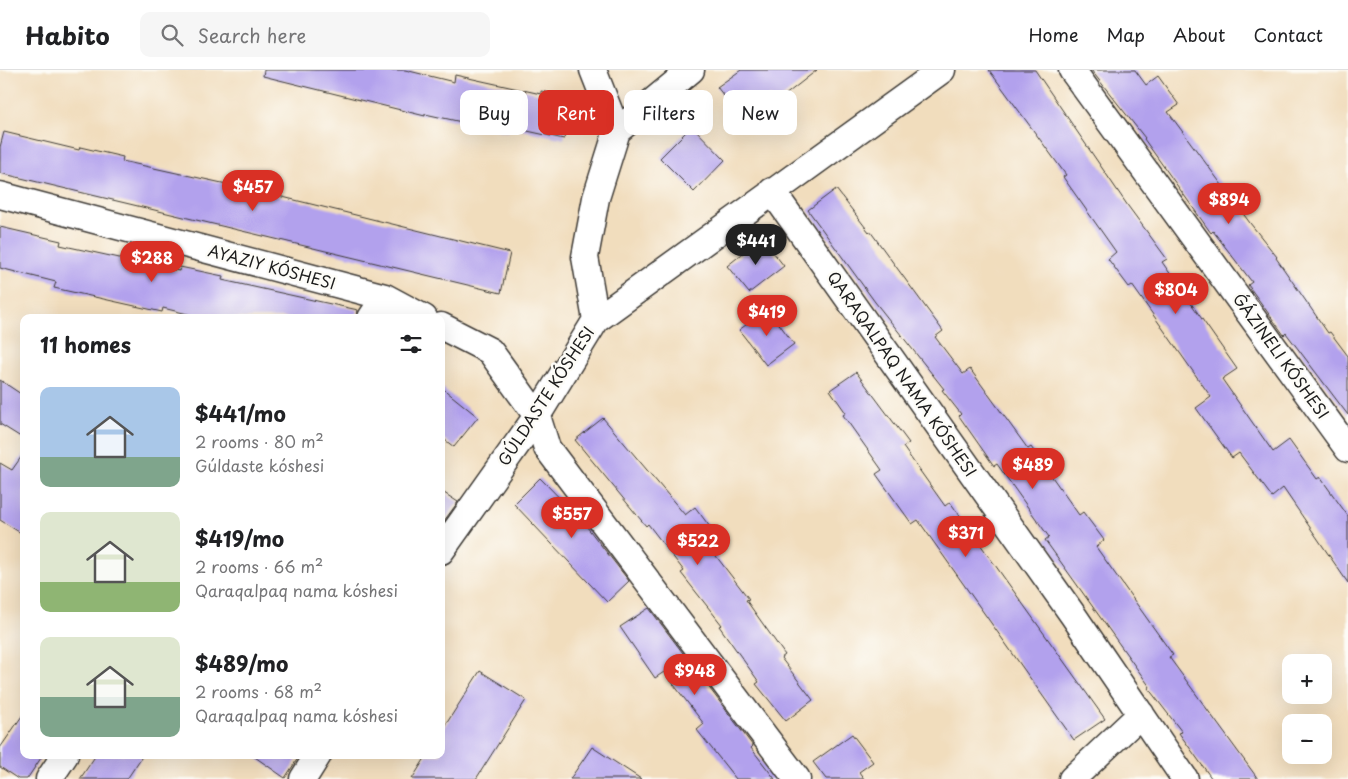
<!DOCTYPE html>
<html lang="en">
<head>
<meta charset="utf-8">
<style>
  body { margin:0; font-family:"Playpen Sans",sans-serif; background:#f6f6f6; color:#202124; height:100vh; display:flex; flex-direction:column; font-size:19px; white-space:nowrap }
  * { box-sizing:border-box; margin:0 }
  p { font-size:16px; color:#757577 }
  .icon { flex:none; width:28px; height:28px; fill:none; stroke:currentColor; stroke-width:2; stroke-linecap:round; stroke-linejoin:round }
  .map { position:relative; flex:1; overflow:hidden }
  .side { position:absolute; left:20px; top:244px; width:425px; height:445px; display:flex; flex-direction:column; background:#fff; border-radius:10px; box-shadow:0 5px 20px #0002 }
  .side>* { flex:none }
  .banner { position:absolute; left:460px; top:20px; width:475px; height:45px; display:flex; gap:10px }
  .buttons { position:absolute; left:1282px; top:584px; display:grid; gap:10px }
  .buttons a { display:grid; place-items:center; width:50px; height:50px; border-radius:10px; background:#fff; box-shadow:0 5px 20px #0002; font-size:25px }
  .price { position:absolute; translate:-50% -42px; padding:0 11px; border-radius:18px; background:#d93025; color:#fff; font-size:16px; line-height:32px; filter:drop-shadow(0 1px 2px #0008) }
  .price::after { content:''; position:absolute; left:50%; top:30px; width:15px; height:11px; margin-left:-8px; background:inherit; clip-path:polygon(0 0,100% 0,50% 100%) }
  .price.current { background:#222; color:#fff }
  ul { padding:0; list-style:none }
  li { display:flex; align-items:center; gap:15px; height:125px; padding:0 20px }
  li span { display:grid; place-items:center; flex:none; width:140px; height:100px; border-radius:10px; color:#555 }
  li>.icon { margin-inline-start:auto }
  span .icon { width:60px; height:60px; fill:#fffc; stroke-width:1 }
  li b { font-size:21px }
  h2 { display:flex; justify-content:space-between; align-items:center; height:60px; padding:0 20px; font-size:21px }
  .pill { padding:0 18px; border-radius:10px; background:#fff; box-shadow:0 5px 20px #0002; font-size:18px; line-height:45px }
  .pill.current { background:#d93025; color:#fff }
  header { display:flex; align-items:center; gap:30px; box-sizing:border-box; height:70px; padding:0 25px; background:#fff; border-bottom:1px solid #e0e0e0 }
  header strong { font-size:24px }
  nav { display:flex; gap:28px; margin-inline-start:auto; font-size:18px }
  .search { width:350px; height:45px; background:#f6f6f6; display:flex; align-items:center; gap:12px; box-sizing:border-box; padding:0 18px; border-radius:10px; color:#757577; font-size:19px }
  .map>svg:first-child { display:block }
</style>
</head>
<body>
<header>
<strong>Habito</strong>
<div class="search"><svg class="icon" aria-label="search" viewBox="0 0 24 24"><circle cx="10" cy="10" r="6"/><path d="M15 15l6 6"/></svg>Search here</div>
<nav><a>Home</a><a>Map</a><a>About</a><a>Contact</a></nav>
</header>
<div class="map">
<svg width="1348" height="709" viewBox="0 0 1348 709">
  <rect width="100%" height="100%" fill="#fdfcf7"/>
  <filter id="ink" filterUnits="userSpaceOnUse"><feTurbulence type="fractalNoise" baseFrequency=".02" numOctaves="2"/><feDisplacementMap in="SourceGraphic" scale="10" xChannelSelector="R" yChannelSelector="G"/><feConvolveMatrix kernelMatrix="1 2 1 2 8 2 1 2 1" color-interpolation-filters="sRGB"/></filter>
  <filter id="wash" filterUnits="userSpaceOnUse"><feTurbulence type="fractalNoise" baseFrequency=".0096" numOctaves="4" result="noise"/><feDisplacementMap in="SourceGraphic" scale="20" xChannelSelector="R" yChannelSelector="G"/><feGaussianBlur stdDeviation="1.12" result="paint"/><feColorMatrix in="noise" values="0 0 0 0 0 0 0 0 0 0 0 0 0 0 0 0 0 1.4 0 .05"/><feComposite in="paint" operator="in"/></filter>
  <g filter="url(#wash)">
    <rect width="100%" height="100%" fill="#f1ddbd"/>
    <g id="blocks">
      <path fill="#b2a1ed" d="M264 0H405L454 12 455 5 541 24V21L589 31 592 39 589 55 568 50 564 69 509 57 508 62 425 44V46L263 6Z
        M741 0H817L775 33 770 26 741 48 717 17Z
        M989 0H1035L1128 136 1167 189 1162 192 1237 299 1222 309 1273 382 1289 370 1317 409 1320 407 1348 446V513L1283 418 1272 427 1239 383 1232 388 1196 338 1211 327 1132 215 1129 217 1108 189 1116 182 1063 107 1066 105Z
        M1091 0H1135L1146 15 1158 6 1179 35 1168 42 1250 153 1277 187 1276 188 1328 263 1330 262 1348 286V345L1286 263 1284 265 1248 215 1252 212 1213 161 1211 163 1144 69 1145 68Z
        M692 56 725 90 694 122 660 88Z
        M4 62 79 80 80 77 123 87 122 91 254 120 510 183 501 223 0 103V77Z
        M836 119 869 162 870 161 943 261 935 267 963 304 970 299 1028 379 1031 377 1079 445 1083 442 1104 470 1096 477 1173 585 1169 587 1258 709H1212L1179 663 1182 662 1148 618 1150 617 1045 470 1049 467 997 394 994 396 959 346 961 344 942 320 944 319 875 232 808 140Z
        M0 157 61 171 60 175 179 201 180 197 223 206 222 210 358 240 356 248H204L163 238 162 242 54 218 56 212 0 198Z
        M762 168 784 196 749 223 727 196Z
        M768 239 794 274 766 295 739 260Z
        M856 302 909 373 903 377 945 436 950 432 1105 649 1074 670 918 450 912 454 876 404 882 400 843 345 846 343 830 320Z
        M0 310 24 326V369L0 354Z
        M441 317 478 347 454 377 441 367Z
        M603 348 685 445 695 437 716 465 706 473 749 529 746 530 785 585 781 588 813 630 786 651 756 614 759 612 719 556 722 555 681 503 684 501 648 454 646 456 575 370Z
        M24 383V465L0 450V393L12 400Z
        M540 408 583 452 629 511 607 532 514 434Z
        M441 421 458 432 441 455Z
        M649 538 753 676 751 678 775 709H736L697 660 704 654 664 602 655 608 620 557Z
        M480 601 526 630 476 709H412L427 685H441V662Z
        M24 643V685H43L27 709H18L0 697V678Z
        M852 664 873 692 859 702 864 709H826L813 692Z
        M592 677 641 709H570Z
        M96 685H143L127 709H80Z
        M252 685H300L285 708Z"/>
    </g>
  </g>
  <g filter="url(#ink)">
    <use href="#blocks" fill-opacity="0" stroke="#3c3934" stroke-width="1"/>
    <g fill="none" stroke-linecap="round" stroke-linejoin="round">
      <defs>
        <path id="minor" d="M593 0 617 61
          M1072 0 1348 379
          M617 61 691 0
          M772 121 1073 545 1185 709
          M0 125 385 227 424 248
          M371 248 385 227
          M596 250 585 187 596 128 617 61
          M441 256 490 281 537 346 547 378 797 709
          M441 481 537 346 596 250 942 0
          M49 709 65 685
          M303 709 318 685
          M1072 709 1141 644"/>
      </defs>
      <use href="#minor" stroke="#3c3934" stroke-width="29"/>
      <use href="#minor" stroke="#fff" stroke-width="26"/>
    </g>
  </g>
  <g text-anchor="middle" stroke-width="5" stroke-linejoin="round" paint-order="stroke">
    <g font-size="16" fill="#1c1c1c" stroke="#fdfcf7">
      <text transform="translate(272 197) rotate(15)" y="6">AYAZIY KÓSHESI</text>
      <text transform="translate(1281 286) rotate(54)" y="6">ǴÁZINELI KÓSHESI</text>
      <text transform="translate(902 304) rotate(55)" y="6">QARAQALPAQ NAMA KÓSHESI</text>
      <text transform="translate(546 326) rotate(-57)" y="6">GÚLDASTE KÓSHESI</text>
    </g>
  </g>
</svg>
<div class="buttons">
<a>+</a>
<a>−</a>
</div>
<b class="price" style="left:253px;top:142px">$457</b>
<b class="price" style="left:1229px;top:155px">$894</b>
<b class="price current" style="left:756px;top:196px">$441</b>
<b class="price" style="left:152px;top:213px">$288</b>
<b class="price" style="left:1176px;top:245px">$804</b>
<b class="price" style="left:767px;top:267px">$419</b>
<b class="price" style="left:1033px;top:420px">$489</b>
<b class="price" style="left:572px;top:469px">$557</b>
<b class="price" style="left:966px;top:488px">$371</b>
<b class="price" style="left:698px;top:496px">$522</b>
<b class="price" style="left:695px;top:626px">$948</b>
<div class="banner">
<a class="pill">Buy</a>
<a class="pill current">Rent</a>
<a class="pill">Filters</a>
<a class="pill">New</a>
</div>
<section class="side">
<h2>11 homes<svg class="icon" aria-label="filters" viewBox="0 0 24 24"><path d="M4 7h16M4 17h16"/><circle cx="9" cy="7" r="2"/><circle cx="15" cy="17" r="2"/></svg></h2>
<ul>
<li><span style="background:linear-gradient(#a9c7e8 70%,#7fa58c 0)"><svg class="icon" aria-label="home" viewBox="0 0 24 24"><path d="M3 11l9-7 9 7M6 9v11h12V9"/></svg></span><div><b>$441/mo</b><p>2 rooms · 80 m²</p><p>Gúldaste kóshesi</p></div></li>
<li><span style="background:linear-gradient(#dfe7d0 70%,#8fb573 0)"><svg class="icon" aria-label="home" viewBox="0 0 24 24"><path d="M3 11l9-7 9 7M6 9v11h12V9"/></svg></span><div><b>$419/mo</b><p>2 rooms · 66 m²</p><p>Qaraqalpaq nama kóshesi</p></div></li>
<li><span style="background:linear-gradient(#dfe7d0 60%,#7fa58c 0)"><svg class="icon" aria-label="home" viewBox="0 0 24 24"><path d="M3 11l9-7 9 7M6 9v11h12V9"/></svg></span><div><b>$489/mo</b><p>2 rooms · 68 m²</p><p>Qaraqalpaq nama kóshesi</p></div></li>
</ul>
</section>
</div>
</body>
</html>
